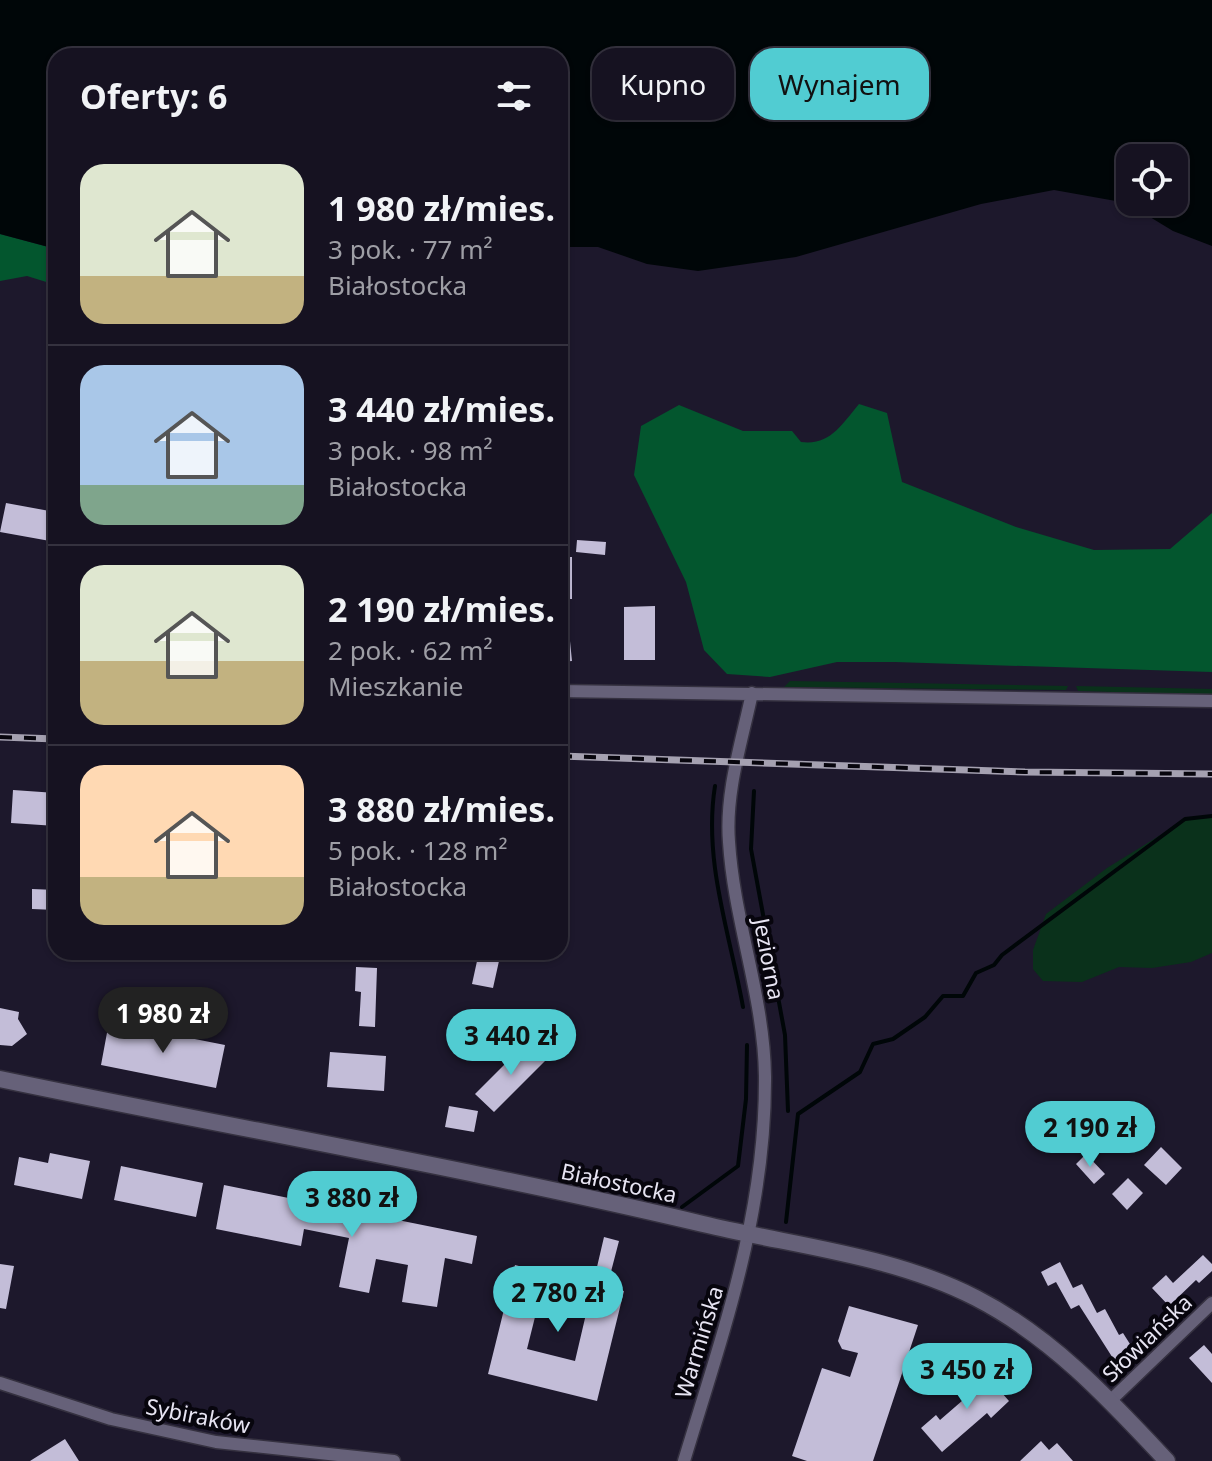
<!DOCTYPE html>
<html lang="pl">
<head>
<meta charset="utf-8">
<style>
  body { margin:0; font-family:"Noto Sans",sans-serif; background:#23202e; color:#f1f3f6; height:100vh; display:flex; flex-direction:column; font-size:30px; white-space:nowrap }
  * { box-sizing:border-box; margin:0 }
  p { font-size:26px; color:#9e9ea5 }
  .icon { flex:none; width:44px; height:44px; fill:none; stroke:currentColor; stroke-width:2; stroke-linecap:round; stroke-linejoin:round }
  .map { position:relative; flex:1; overflow:hidden }
  .side { position:absolute; left:48px; top:48px; width:520px; height:912px; display:flex; flex-direction:column; background:#161221; border-radius:24px; box-shadow:0 2px 6px #0004,0 0 0 2px #35323f }
  .side>* { flex:none }
  .hud { position:absolute; left:592px; top:48px; width:500px; height:72px; display:flex; gap:16px }
  .tools { position:absolute; left:1116px; top:144px; display:grid; gap:16px }
  .tools a { display:grid; place-items:center; width:72px; height:72px; border-radius:16px; background:#161221; box-shadow:0 2px 6px #0004,0 0 0 2px #35323f; font-size:40px }
  .price { position:absolute; translate:-50% -68px; padding:0 18px; border-radius:28px; background:#51ccd2; color:#111; font-size:26px; line-height:52px; filter:drop-shadow(0 2px 4px #0008) }
  .price::after { content:''; position:absolute; left:50%; top:48px; width:24px; height:18px; margin-left:-12px; background:inherit; clip-path:polygon(0 0,100% 0,50% 100%) }
  .price.active { background:#222; color:#fff }
  ul { padding:0; list-style:none }
  li { display:flex; align-items:center; gap:24px; height:200px; padding:0 32px }
  li+li { border-top:2px solid #35323f }
  li span { display:grid; place-items:center; flex:none; width:224px; height:160px; border-radius:24px; color:#555 }
  li>.icon { margin-inline-start:auto }
  span .icon { width:96px; height:96px; fill:#fffc; stroke-width:1 }
  li b { font-size:34px }
  h2 { display:flex; justify-content:space-between; align-items:center; height:96px; padding:0 32px; font-size:34px }
  .chip { padding:0 28px; border-radius:24px; background:#161221; box-shadow:0 2px 6px #0004,0 0 0 2px #35323f; font-size:28px; line-height:72px }
  .chip.active { background:#51ccd2; color:#111 }
  .map>svg:first-child { display:block }
</style>
</head>
<body>
<div class="map">
<svg width="1212" height="1461" viewBox="0 0 1212 1461">
  <rect width="100%" height="100%" fill="#1d182c"/>
  <path fill="#0a311b" d="M790 681 1068 686 1066 690 784 687Z
    M1076 686 1212 689V695L1078 691Z
    M1212 817V953L1191 962 1152 968 1119 967 1082 982 1043 981 1033 969V950L1046 914 1107 868 1188 818Z"/>
  <path fill="#03562e" d="M0 234 56 249V285L27 276 0 281Z
    M859 404 887 413 902 482 1016 527 1094 550 1170 549 1212 513V672L895 662H837L770 677 727 674 704 650 686 582 634 475 641 426 679 405 743 431H792L801 442C830 446 842 424 859 404Z"/>
  <path fill="#000608" fill-rule="evenodd" d="M0 0H1212V246L1173 231 1127 203 1054 190 981 204 796 257 698 271 647 264 598 247H560V56H56V249L0 234ZM1130 158H1174V202H1130Z"/>
  <g fill="none" stroke-linecap="round" stroke-linejoin="round">
    <path stroke="#000608" stroke-width="4" d="M715 786C703 861 730 934 743 1007
      M754 791 751 849 771 958
      M776 986 785 1035 788 1111
      M682 1207 738 1166 746 1099 747 1045
      M786 1222 798 1114 860 1072 873 1044 893 1039 925 1017 943 996H963L976 973 994 965 1002 955 1185 819 1212 816"/>
  </g>
  <path fill="#c3bdd8" d="M6 503 55 512 50 541 0 532Z
    M577 540 606 542 605 555 576 552Z
    M560 557H572V599H560Z
    M655 606V660H624V607Z
    M568 621 572 661 560 662V622Z
    M13 790 56 793V826L11 823Z
    M32 889 56 890V910L32 909Z
    M479 952H501L493 988 472 984Z
    M356 967 377 968 375 1027 359 1026 361 992 355 991Z
    M0 1008 19 1012 18 1019 27 1034 12 1046 0 1045Z
    M457 1019 492 1022 490 1042 455 1038Z
    M109 1022 225 1045 216 1088 101 1065Z
    M528 1041 546 1060 494 1112 475 1094Z
    M330 1052 386 1056 384 1091 327 1087Z
    M449 1106 478 1111 474 1132 445 1127Z
    M1161 1147 1182 1168 1166 1185 1144 1165Z
    M50 1153 90 1161 82 1199 14 1185 19 1157 48 1163Z
    M1086 1154 1105 1174 1094 1184 1076 1164Z
    M121 1166 203 1183 196 1217 114 1200Z
    M1128 1178 1143 1193 1127 1210 1112 1194Z
    M224 1185 477 1236 472 1264 445 1258 437 1307 402 1302 408 1265 376 1259 369 1293 339 1287 349 1238 304 1229 301 1246 216 1229Z
    M604 1237 619 1241 607 1287 624 1291 597 1401 488 1374 515 1265 546 1273 527 1349 575 1361Z
    M1203 1255 1212 1264V1271L1199 1283 1196 1280 1169 1306 1152 1288 1166 1275 1173 1283Z
    M1060 1262 1073 1288 1082 1284 1097 1313 1105 1309 1119 1335 1123 1333 1135 1352 1116 1363 1079 1305 1071 1309 1056 1282 1048 1286 1041 1272Z
    M0 1264 14 1266 6 1309 0 1308Z
    M849 1306 918 1325 873 1461H807L792 1456 822 1368 850 1377 858 1353 842 1349 838 1341Z
    M1204 1345 1212 1354V1383L1189 1358Z
    M980 1368 1009 1401 991 1418 987 1413 942 1452 921 1428 936 1415 940 1420 970 1394 961 1384Z
    M65 1439 79 1461H30Z
    M1041 1441 1049 1450 1057 1443 1073 1461H1020Z"/>
  <g fill="none" stroke-linecap="round" stroke-linejoin="round">
    <defs>
      <path id="street" d="M560 691 1212 701
        M0 1383 111 1419 216 1442 394 1461
        M1110 1401 1212 1303
        M684 1461C723 1332 766 1214 765 1076 764 997 734 921 729 842 725 792 742 741 752 693"/>
      <path id="secondary" d="M0 1079C234 1128 471 1169 703 1224 794 1246 892 1255 976 1298 1052 1337 1110 1400 1167 1461"/>
    </defs>
    <use href="#street" stroke="#353140" stroke-width="15"/>
    <use href="#secondary" stroke="#353140" stroke-width="19"/>
    <use href="#street" stroke="#666179" stroke-width="12"/>
    <use href="#secondary" stroke="#666179" stroke-width="16"/>
    <defs>
      <path id="rail" d="M0 737 56 739
        M560 756 1025 772 1212 774"/>
    </defs>
    <use href="#rail" stroke="#a5a1b1" stroke-width="7"/>
    <use href="#rail" stroke="#07050d" stroke-width="4" stroke-dasharray="12" stroke-linecap="butt"/>
  </g>
  <g text-anchor="middle" stroke-width="8" stroke-linejoin="round" paint-order="stroke">
    <g font-size="22" fill="#e7e4f2" stroke="#07050d">
      <text transform="translate(769 959) rotate(79)" y="8">Jeziorna</text>
      <text transform="translate(619 1183) rotate(12)" y="8">Białostocka</text>
      <text transform="translate(1147 1338) rotate(-44)" y="8">Słowiańska</text>
      <text transform="translate(699 1342) rotate(-73)" y="8">Warmińska</text>
      <text transform="translate(198 1416) rotate(11)" y="8">Sybiraków</text>
    </g>
  </g>
</svg>
<div class="tools">
<a><svg class="icon" aria-label="locate" viewBox="0 0 24 24"><circle cx="12" cy="12" r="6"/><path d="M12 2v4M12 18v4M2 12h4M18 12h4"/></svg></a>
</div>
<b class="price active" style="left:163px;top:1055px">1 980 zł</b>
<b class="price" style="left:511px;top:1077px">3 440 zł</b>
<b class="price" style="left:1090px;top:1169px">2 190 zł</b>
<b class="price" style="left:352px;top:1239px">3 880 zł</b>
<b class="price" style="left:558px;top:1334px">2 780 zł</b>
<b class="price" style="left:967px;top:1411px">3 450 zł</b>
<div class="hud">
<a class="chip">Kupno</a>
<a class="chip active">Wynajem</a>
</div>
<section class="side">
<h2>Oferty: 6<svg class="icon" aria-label="filters" viewBox="0 0 24 24"><path d="M4 7h16M4 17h16"/><circle cx="9" cy="7" r="2"/><circle cx="15" cy="17" r="2"/></svg></h2>
<ul>
<li><span style="background:linear-gradient(#dfe7d0 70%,#c2b280 0)"><svg class="icon" aria-label="home" viewBox="0 0 24 24"><path d="M3 11l9-7 9 7M6 9v11h12V9"/></svg></span><div><b>1 980 zł/mies.</b><p>3 pok. · 77 m²</p><p>Białostocka</p></div></li>
<li><span style="background:linear-gradient(#a9c7e8 75%,#7fa58c 0)"><svg class="icon" aria-label="home" viewBox="0 0 24 24"><path d="M3 11l9-7 9 7M6 9v11h12V9"/></svg></span><div><b>3 440 zł/mies.</b><p>3 pok. · 98 m²</p><p>Białostocka</p></div></li>
<li><span style="background:linear-gradient(#dfe7d0 60%,#c2b280 0)"><svg class="icon" aria-label="home" viewBox="0 0 24 24"><path d="M3 11l9-7 9 7M6 9v11h12V9"/></svg></span><div><b>2 190 zł/mies.</b><p>2 pok. · 62 m²</p><p>Mieszkanie</p></div></li>
<li><span style="background:linear-gradient(#ffd9b3 70%,#c2b280 0)"><svg class="icon" aria-label="home" viewBox="0 0 24 24"><path d="M3 11l9-7 9 7M6 9v11h12V9"/></svg></span><div><b>3 880 zł/mies.</b><p>5 pok. · 128 m²</p><p>Białostocka</p></div></li>
</ul>
</section>
</div>
</body>
</html>
